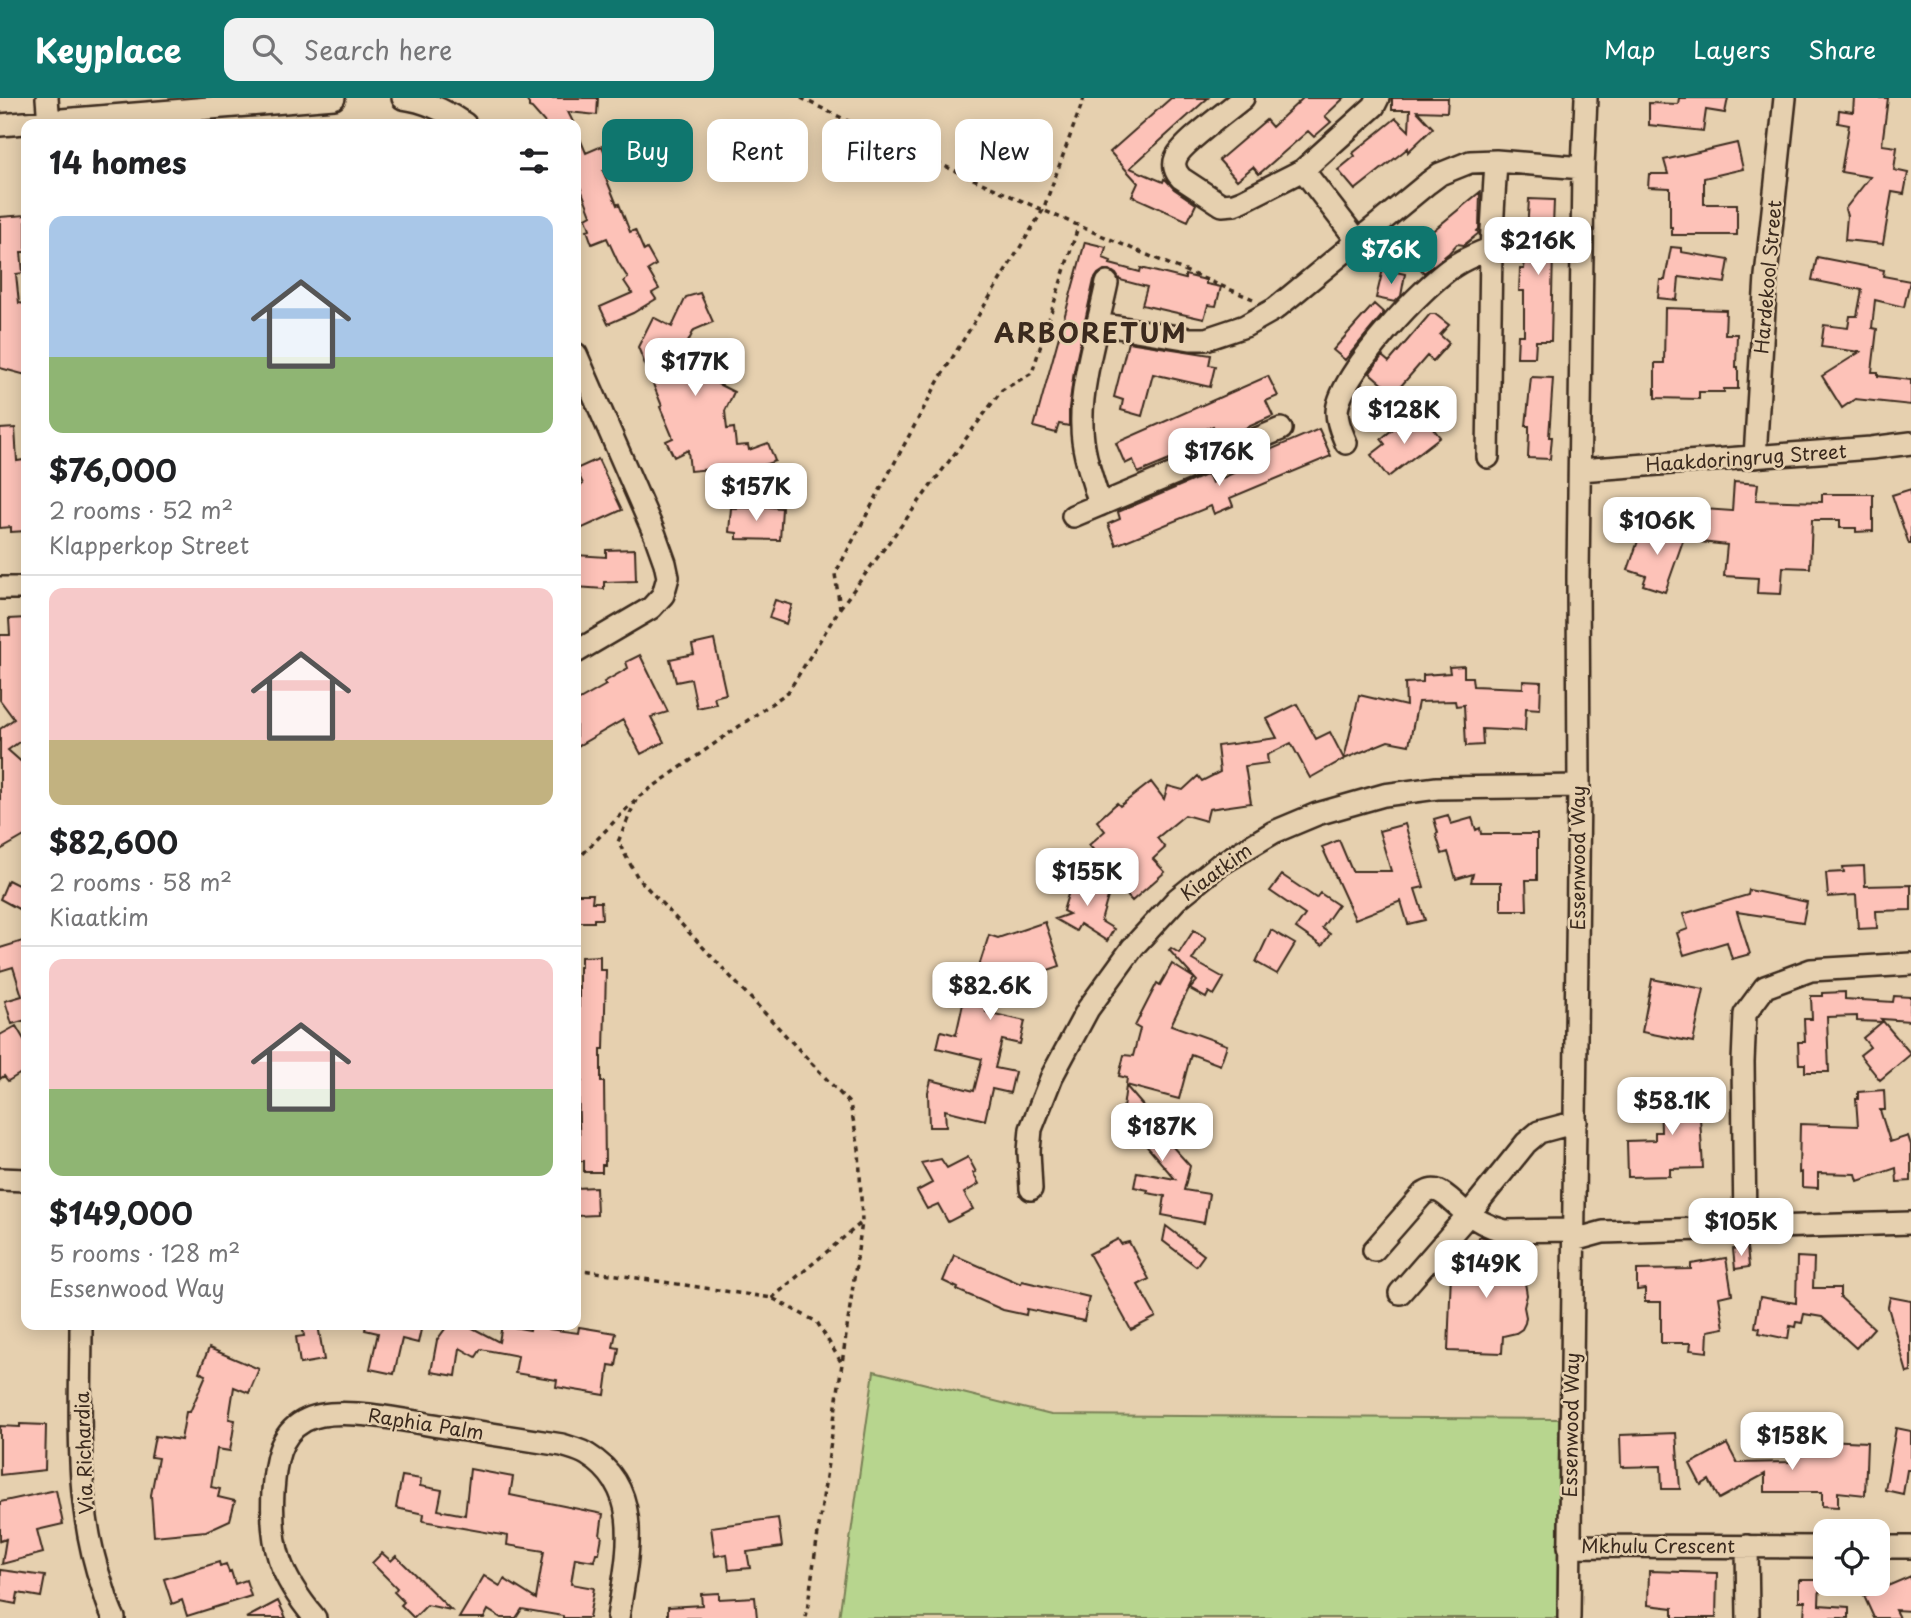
<!DOCTYPE html>
<html lang="en">
<head>
<meta charset="utf-8">
<style>
  body { margin:0; font-family:"Playpen Sans",sans-serif; background:#f2f2f2; color:#202124; height:100vh; display:flex; flex-direction:column; font-size:26px; white-space:nowrap }
  * { box-sizing:border-box; margin:0 }
  p { font-size:23px; color:#757577 }
  .icon { flex:none; width:38px; height:38px; fill:none; stroke:currentColor; stroke-width:2; stroke-linecap:round; stroke-linejoin:round }
  .map { position:relative; flex:1; overflow:hidden }
  .sheet { position:absolute; left:21px; top:21px; width:560px; height:1211px; display:flex; flex-direction:column; background:#fff; border-radius:14px; box-shadow:0 4px 18px #0003 }
  .sheet>* { flex:none }
  .hud { position:absolute; left:602px; top:21px; width:665px; height:63px; display:flex; gap:14px }
  .fabs { position:absolute; left:1813px; top:1421px; display:grid; gap:14px }
  .fabs a { display:grid; place-items:center; width:77px; height:77px; border-radius:14px; background:#fff; box-shadow:0 4px 18px #0003; font-size:35px }
  .price { position:absolute; translate:-50% -60px; padding:0 16px; border-radius:14px; background:#fff; color:#222; font-size:23px; line-height:46px; filter:drop-shadow(0 2px 4px #0008) }
  .price::after { content:''; position:absolute; left:50%; top:42px; width:21px; height:16px; margin-left:-10px; background:inherit; clip-path:polygon(0 0,100% 0,50% 100%) }
  .price.active { background:#0f766e; color:#fff }
  ul { padding:0; list-style:none }
  li { display:grid; align-content:center; gap:14px; height:371px; padding:0 28px }
  li+li { border-top:2px solid #e0e0e0 }
  li span { display:grid; place-items:center; height:217px; border-radius:14px; color:#555 }
  li>.icon { margin-inline-start:auto }
  span .icon { width:126px; height:126px; fill:#fffc; stroke-width:1 }
  li b { font-size:30px }
  h2 { display:flex; justify-content:space-between; align-items:center; height:84px; padding:0 28px; font-size:30px }
  .chip { padding:0 24px; border-radius:14px; background:#fff; box-shadow:0 4px 18px #0003; font-size:24px; line-height:63px }
  .chip.active { background:#0f766e; color:#fff }
  header { display:flex; align-items:center; gap:42px; box-sizing:border-box; height:98px; padding:0 35px; background:#0f766e; color:#fff }
  header strong { font-size:33px }
  nav { display:flex; gap:38px; margin-inline-start:auto; font-size:24px }
  .search { width:490px; height:63px; background:#f2f2f2; display:flex; align-items:center; gap:18px; box-sizing:border-box; padding:0 24px; border-radius:14px; color:#757577; font-size:26px }
  .map>svg:first-child { display:block }
</style>
</head>
<body>
<header>
<strong>Keyplace</strong>
<div class="search"><svg class="icon" aria-label="search" viewBox="0 0 24 24"><circle cx="10" cy="10" r="6"/><path d="M15 15l6 6"/></svg>Search here</div>
<nav><a>Map</a><a>Layers</a><a>Share</a></nav>
</header>
<div class="map">
<svg width="1911" height="1520" viewBox="0 0 1911 1520">
  <rect width="100%" height="100%" fill="#e6d0af"/>
  <filter id="ink" filterUnits="userSpaceOnUse"><feTurbulence type="fractalNoise" baseFrequency=".0143" numOctaves="2"/><feDisplacementMap in="SourceGraphic" scale="14" xChannelSelector="R" yChannelSelector="G"/><feConvolveMatrix kernelMatrix="1 2 1 2 8 2 1 2 1" color-interpolation-filters="sRGB"/></filter>
  <g filter="url(#ink)">
    <path fill="#b7d58e" stroke="#798056" stroke-width="2" d="M874 1273 1051 1317 1559 1321 1557 1520H839Z"/>
    <path fill="#fdc2b8" stroke="#3b2a1e" stroke-width="2" d="M525 0H598L597 17 568 14 574 26H546L532 10 529 9V6Z
      M1171 0H1208L1130 70 1163 84 1164 81 1166 82 1174 91 1196 106 1188 123 1132 98 1138 85 1110 54Z
      M1303 0H1344L1325 18 1331 24 1314 39 1308 33 1259 76 1253 69 1237 82 1219 62 1266 22 1272 29Z
      M1392 0H1448L1447 14 1417 13 1433 30 1408 54V50L1355 92 1338 72 1355 58 1353 55 1396 20 1409 33 1410 12H1392Z
      M1679 0H1728L1725 15 1706 12 1703 33 1649 27V5L1678 6Z
      M1854 0H1888L1882 47 1897 49 1894 72 1908 75 1904 96 1892 94 1883 146 1845 142 1847 118 1845 111 1870 79 1841 74 1849 27 1838 25 1839 12 1853 14Z
      M576 31 586 55 602 48 611 70 603 73 617 107 619 106 630 134 635 132 644 153 647 151 656 167 648 172 659 191 652 195 656 201 633 215 608 226 600 209 632 195 624 183 628 180 618 164 607 140 592 146 587 132 590 131 586 120 591 117 576 78Z
      M1737 45 1743 71 1704 80V106H1737V137H1672V129H1670V90L1648 89 1649 76H1668L1664 62Z
      M1480 94 1479 131 1477 133 1479 135 1464 147 1457 146 1449 155 1424 175 1407 154Z
      M1529 101 1554 102 1553 129H1556L1555 153H1553L1551 243H1536L1535 259H1517L1518 237H1524V193H1519L1520 171H1524L1526 152Z
      M26 117V154H21L23 175 16 176 19 205 26 206V277L0 270V119Z
      M1085 144 1106 149 1103 160 1111 163 1110 166 1140 174 1141 170 1185 181V177L1206 182V186L1221 189 1216 208 1208 207 1204 221 1142 207 1147 189 1120 182 1116 176 1110 172H1104L1098 176 1094 182 1074 273 1069 310V328L1059 326 1056 335 1034 329Z
      M1671 149 1681 150V154L1729 162 1725 185 1679 179 1677 202 1658 200 1660 182H1665Z
      M1817 159 1884 172 1883 178 1910 183 1904 209 1875 202 1872 230 1877 231 1872 274H1878V278L1911 282V307L1855 301 1842 310 1822 278 1860 254 1821 249 1824 227 1848 230 1850 218H1857L1862 192 1812 182Z
      M1383 171 1405 176 1401 198 1395 204 1376 200Z
      M700 195 713 224 694 232 677 266 701 278 708 265 725 273 718 286 734 294 725 313 727 331 734 330 736 348 748 347 749 352 768 345 775 363 750 372 738 373 739 381 723 383 722 370 690 373 688 352 674 359 666 343 673 340 660 309 662 308 638 249 653 219 672 229 686 199Z
      M1374 206 1384 215 1345 262 1333 252Z
      M1665 210 1726 212 1725 236H1737L1736 269H1738V291H1724V294H1699V301L1655 300V265H1664Z
      M1430 216H1435L1449 227 1440 237 1449 245 1433 263 1427 258 1394 296 1370 275 1382 258 1389 264Z
      M1128 244 1211 257 1209 267 1215 268 1210 289 1153 276 1142 318 1121 312 1123 302 1114 299Z
      M1268 278 1278 298 1266 303 1273 318 1219 342 1213 328 1188 339 1194 352 1138 375 1133 362 1125 366 1116 345Z
      M1531 279 1553 280 1549 339H1552L1550 361 1528 360 1529 335V328H1526Z
      M1424 319 1440 339 1388 379 1371 357 1385 346 1381 341 1398 327 1404 335Z
      M15 330 17 363 24 362 26 433 11 434V429L0 430V331Z
      M1319 331 1331 358 1230 400 1233 408 1214 416 1211 408 1116 447 1108 426 1120 421 1118 414 1208 376 1212 385 1242 371 1239 365Z
      M598 361 622 412 576 433V390L583 386 576 371Z
      M1734 384 1758 386 1756 402 1822 404V396H1873V433L1856 434V430H1840V422H1812L1810 470 1783 469 1781 496 1757 495 1758 480 1724 478 1727 447 1701 444 1704 411 1732 413Z
      M1911 391V446H1909L1892 397Z
      M753 408 782 410 780 442 737 441V435L729 434 731 410H753Z
      M1654 427 1685 437 1665 494 1643 487 1646 478 1628 472 1640 437 1650 440Z
      M635 451 636 483 604 484V491L576 489V457L606 459V452Z
      M775 502 792 507 786 526 769 520Z
      M26 520V639L8 652 26 668V737L0 752V631L14 621 0 602V537H10L9 521Z
      M714 542 726 596 714 599 716 606 697 610 691 581 676 584 670 561 694 556 692 547Z
      M640 557 668 614 651 619 664 644 641 656 623 622 576 649V604L606 587 604 584 628 570 626 564Z
      M1464 568V579H1472L1473 588 1523 590V583L1541 584 1540 611 1526 610 1525 633 1482 631 1483 647 1466 648 1464 607 1456 608 1455 603 1418 604 1409 647 1388 643 1344 661 1310 680 1291 645 1267 657 1268 665 1245 668 1251 705 1209 711 1206 723 1185 717 1157 740 1165 750 1153 761 1165 774 1132 803 1094 761 1098 757 1089 747 1105 733 1097 723 1117 705 1120 708 1151 684 1164 701 1168 688 1183 692 1198 678 1202 683 1220 674 1217 648 1277 640 1267 621 1297 606 1316 641 1330 634 1344 661 1359 597 1406 608 1405 585 1423 584V577L1450 575 1449 569Z
      M1448 717 1451 726 1472 720 1476 732 1480 730 1481 736H1537V782H1526L1527 812H1501V784H1471L1473 776 1456 781 1448 754 1442 756 1436 736 1438 735 1434 721Z
      M1405 726 1424 789 1415 791 1425 822 1408 826 1401 803 1355 821 1322 749 1339 742 1352 773H1391L1379 733Z
      M1864 768 1865 788 1911 787V812L1876 813 1877 830 1858 831 1856 797 1828 799 1826 775 1844 774 1843 769Z
      M1282 777 1316 800 1320 795 1338 807 1322 830 1330 836 1322 848 1296 830 1305 817 1270 793Z
      M1073 780 1110 792 1101 823 1114 831 1107 843 1080 826 1076 833 1055 821 1069 816 1063 813Z
      M8 782 26 791V815L0 801Z
      M1749 792 1807 804 1803 824 1737 814 1750 856 1732 861 1727 844 1684 857 1677 835 1688 831 1683 816 1748 797Z
      M576 796H593L592 804H601L602 821H594V824H579L578 822H576Z
      M1045 824 1060 868 1013 884 994 878 986 914 1025 923 1020 946 1002 942 995 970 1015 974 1010 995 992 991 985 1022 945 1012 946 1029H929L928 994 931 982 974 993 982 961 937 950 941 933 956 937 966 892 971 893 989 837 998 840Z
      M1194 832 1206 840 1192 862 1224 880 1214 897 1209 894 1206 900 1190 891 1197 883 1169 852 1171 850 1179 855Z
      M1271 832 1295 846 1277 876 1256 864Z
      M26 842V922L12 926 5 903 22 898 13 869 0 873V850Z
      M600 858V872H606L604 951H601V984H604L605 1067H602V1074H584V1063H580L578 983H582L581 952H579V869H581V859Z
      M1172 866 1194 880 1171 927 1227 947 1220 967 1191 956 1179 1001 1126 987 1127 980 1119 978 1124 957 1133 958 1140 931 1135 928 1157 885 1160 887Z
      M1652 881 1704 891 1693 944 1642 934Z
      M1845 894V901L1893 904 1894 898 1911 899 1910 923 1881 921 1911 956 1880 982 1860 957 1870 949 1863 940 1882 924 1857 923V918L1827 919 1829 974H1805V966H1799L1798 944H1805L1804 921H1812L1811 898H1822V895Z
      M16 928 26 945V972L8 983 4 978 0 981V937Z
      M1126 988 1163 1031 1165 1030 1177 1043 1172 1048 1190 1068 1184 1092 1209 1096 1204 1125 1162 1117 1165 1098 1147 1095 1148 1092 1134 1089 1137 1074 1175 1081 1143 1044 1147 1026 1126 1044 1112 1025 1122 1018Z
      M1884 992 1885 1012H1880L1890 1044 1908 1038 1911 1047V1083L1897 1084 1896 1070 1858 1083 1856 1076 1818 1075V1090L1802 1089V1074L1799 1075 1800 1026 1858 1028 1856 1001H1858V994Z
      M1709 994V1020H1700L1703 1070 1670 1071V1078L1628 1079 1627 1043 1655 1042V1034H1661L1660 995Z
      M968 1059 976 1074 973 1075 979 1086 964 1095 973 1111 948 1124 938 1106 927 1111 917 1093 932 1085 921 1065 941 1061 947 1070Z
      M596 1089 597 1117 576 1118V1090Z
      M1166 1128 1204 1157 1196 1168 1163 1143Z
      M1480 1138 1493 1143 1511 1158 1504 1166 1524 1170 1527 1173 1528 1181 1525 1185 1527 1197 1524 1209 1526 1219 1525 1225 1522 1231 1516 1235 1503 1238 1502 1255 1448 1253 1451 1174Z
      M1118 1141 1121 1146 1129 1144 1149 1181 1138 1187 1156 1219 1131 1232 1089 1156Z
      M1747 1149 1749 1169 1735 1171 1733 1151Z
      M954 1157 1021 1186 1022 1183 1089 1199 1084 1223 1027 1211 1026 1217 1003 1212 957 1192 958 1190 943 1183Z
      M1797 1159 1814 1160 1813 1190H1840V1199L1874 1230 1856 1250 1822 1219 1804 1216 1802 1225 1796 1224 1795 1229 1790 1228 1788 1241 1759 1235 1760 1230 1755 1229 1760 1199 1796 1205Z
      M1726 1160 1732 1196 1719 1199 1724 1230 1708 1233 1707 1254 1690 1252 1691 1245H1661V1204H1645V1191L1637 1192V1172L1691 1171V1166Z
      M1890 1199 1911 1203V1274L1907 1275 1888 1209Z
      M302 1227H318L324 1262 300 1266 296 1239 304 1238Z
      M366 1227H422L418 1245 402 1241 394 1276 370 1271 378 1235 365 1232Z
      M448 1227H467L499 1244 502 1227 530 1232 531 1227H549L548 1231 578 1235 579 1229 616 1235 613 1249 619 1250 616 1268 609 1267 605 1297 556 1289 557 1282 515 1275 518 1258 481 1251 476 1259 460 1250 456 1278 431 1274 437 1242Z
      M209 1250 259 1271 249 1295 234 1289 229 1321 235 1322 230 1353 217 1351 211 1389 220 1391 218 1399 235 1403 230 1422 206 1433 154 1438 151 1397 158 1360 151 1359 155 1338 181 1342 186 1314H190L206 1277 199 1274Z
      M20 1326 46 1327 45 1372 0 1377V1328L20 1329Z
      M1896 1330 1911 1333V1372H1907L1903 1396 1885 1392Z
      M1676 1335 1680 1391H1662L1661 1368 1621 1369 1620 1337Z
      M1825 1342 1867 1344 1865 1397 1838 1394V1409L1822 1408V1394H1765V1376L1719 1401 1709 1382 1701 1387 1690 1366 1727 1346 1737 1365 1790 1364V1354L1824 1355Z
      M470 1371 513 1379 510 1397 603 1416 600 1437 602 1438 599 1455H596L594 1463 575 1460 571 1486 594 1490 589 1520H563V1518L522 1511 516 1520H501L488 1512 484 1520H459L484 1478 500 1488 504 1481 536 1501 544 1453 507 1447 508 1438 423 1423 424 1416 396 1410 402 1378 421 1381 420 1388 442 1392 438 1412 465 1417Z
      M56 1392 63 1426 37 1432 43 1455 2 1466 6 1441 0 1443V1404Z
      M778 1420 782 1449 747 1454 750 1470 729 1472 727 1456 715 1458 711 1429Z
      M382 1455 391 1463 396 1458 451 1512 427 1507 414 1520 401 1507 404 1504 394 1494 397 1490 372 1465Z
      M219 1464 220 1468 226 1466 229 1474 231 1473 235 1486 246 1482 251 1498 187 1518 182 1502 172 1506 164 1481Z
      M1 1472 45 1478 41 1499 18 1495 16 1506 0 1503Z
      M1649 1473 1717 1475 1716 1520H1673V1510L1648 1507Z
      M1911 1478V1513L1895 1512 1899 1520H1874L1864 1498Z
      M1799 1482H1820L1819 1507 1849 1509V1520H1804L1805 1503H1799Z
      M719 1495V1501L755 1499 757 1520H668V1509L702 1507 701 1496Z
      M278 1503 286 1520H246Z"/>
    <g fill="none" stroke-linecap="round" stroke-linejoin="round">
      <defs>
        <path id="minor" d="M47 0 49 26
          M403 0C426 3 446 13 465 26
          M1243 0C1230 11 1180 47 1176 60 1173 67 1175 74 1181 80L1222 107 1234 106 1242 103 1303 72 1374 8 1378 0
          M0 27 334 0
          M1303 72 1357 142
          M1099 226 1190 241H1206L1245 228 1275 211 1428 85 1440 76 1470 64 1496 63 1583 70
          M576 256 655 437 665 465 668 479 663 497 651 510 576 554
          M1346 345C1342 335 1337 325 1337 314 1338 278 1426 184 1457 166 1468 159 1480 155 1491 150
          M1488 359 1491 150 1496 63
          M1755 359 1766 178 1785 0
          M1580 372 1871 350 1911 345
          M1100 407C1093 382 1082 355 1082 328 1080 285 1098 229 1107 185
          M1073 418 1281 331
          M0 490H26
          M0 1081 26 1082
          M1031 1091 1029 1053 1031 1031 1052 978 1088 911 1133 849 1177 801 1219 767 1274 734 1317 716 1384 697 1437 690 1579 688
          M1745 1130 1743 964 1745 916 1765 889 1811 872 1911 866
          M1574 1142 1603 1134 1911 1125
          M1374 1152 1422 1097C1428 1093 1432 1091 1438 1093 1446 1096 1454 1105 1460 1110 1474 1121 1488 1129 1505 1133L1575 1132
          M1400 1195 1468 1117 1526 1045 1539 1034 1576 1024
          M81 1227C81 1314 73 1406 103 1490 106 1500 109 1511 114 1520
          M1569 1448 1825 1449
          M1747 1448 1748 1520
          M1878 1449H1911
          M315 1520C279 1477 270 1448 273 1393 275 1366 278 1337 304 1323 335 1305 410 1324 446 1329 485 1335 524 1341 562 1347 571 1350 581 1352 588 1357 647 1393 626 1464 618 1520
          M1569 1520 1579 688 1578 479 1583 70 1586 0"/>
      </defs>
      <use href="#minor" stroke="#3b2a1e" stroke-width="26"/>
      <path stroke="#3b2a1e" stroke-width="3.5" stroke-dasharray="5 5" stroke-linecap="butt" d="M801 0C949 73 1100 138 1253 201
        M840 510 1002 292 1032 275 1078 129
        M636 702 618 744 638 780 850 1006 859 1051 862 1124 806 1520
        M576 763 637 700 788 594 840 510 835 476 940 280 1043 112 1084 0
        M576 1171 772 1200 817 1224 841 1264
        M772 1200 861 1125"/>
      <use href="#minor" stroke="#e6d0af" stroke-width="21"/>
    </g>
  </g>
  <g text-anchor="middle" stroke-width="5" stroke-linejoin="round" paint-order="stroke">
    <g font-size="19" fill="#3b2a1e" stroke="#e6d0af">
      <text transform="translate(1768 179) rotate(-85)" y="7">Hardekool Street</text>
      <text transform="translate(1746 360) rotate(-4)" y="7">Haakdoringrug Street</text>
      <text transform="translate(1578 760) rotate(-90)" y="7">Essenwood Way</text>
      <text transform="translate(1216 774) rotate(-36)" y="7">Kiaatkim</text>
      <text transform="translate(426 1326) rotate(9)" y="7">Raphia Palm</text>
      <text transform="translate(1571 1327) rotate(-89)" y="7">Essenwood Way</text>
      <text transform="translate(84 1355) rotate(-92)" y="7">Via Richardia</text>
      <text x="1658" y="1455">Mkhulu Crescent</text>
    </g>
    <g font-size="26" font-weight="bold" letter-spacing="2" fill="#3b2a1e" stroke="#e6d0af">
      <text x="1091" y="245">ARBORETUM</text>
    </g>
  </g>
</svg>
<div class="fabs">
<a><svg class="icon" aria-label="locate" viewBox="0 0 24 24"><circle cx="12" cy="12" r="6"/><path d="M12 2v4M12 18v4M2 12h4M18 12h4"/></svg></a>
</div>
<b class="price" style="left:1538px;top:179px">$216K</b>
<b class="price active" style="left:1391px;top:188px">$76K</b>
<b class="price" style="left:695px;top:300px">$177K</b>
<b class="price" style="left:1404px;top:348px">$128K</b>
<b class="price" style="left:1219px;top:390px">$176K</b>
<b class="price" style="left:756px;top:425px">$157K</b>
<b class="price" style="left:1657px;top:459px">$106K</b>
<b class="price" style="left:1087px;top:810px">$155K</b>
<b class="price" style="left:990px;top:924px">$82.6K</b>
<b class="price" style="left:1672px;top:1039px">$58.1K</b>
<b class="price" style="left:1162px;top:1065px">$187K</b>
<b class="price" style="left:1741px;top:1160px">$105K</b>
<b class="price" style="left:1486px;top:1202px">$149K</b>
<b class="price" style="left:1792px;top:1374px">$158K</b>
<div class="hud">
<a class="chip active">Buy</a>
<a class="chip">Rent</a>
<a class="chip">Filters</a>
<a class="chip">New</a>
</div>
<section class="sheet">
<h2>14 homes<svg class="icon" aria-label="filters" viewBox="0 0 24 24"><path d="M4 7h16M4 17h16"/><circle cx="9" cy="7" r="2"/><circle cx="15" cy="17" r="2"/></svg></h2>
<ul>
<li><span style="background:linear-gradient(#a9c7e8 65%,#8fb573 0)"><svg class="icon" aria-label="home" viewBox="0 0 24 24"><path d="M3 11l9-7 9 7M6 9v11h12V9"/></svg></span><div><b>$76,000</b><p>2 rooms · 52 m²</p><p>Klapperkop Street</p></div></li>
<li><span style="background:linear-gradient(#f6c9c9 70%,#c2b280 0)"><svg class="icon" aria-label="home" viewBox="0 0 24 24"><path d="M3 11l9-7 9 7M6 9v11h12V9"/></svg></span><div><b>$82,600</b><p>2 rooms · 58 m²</p><p>Kiaatkim</p></div></li>
<li><span style="background:linear-gradient(#f6c9c9 60%,#8fb573 0)"><svg class="icon" aria-label="home" viewBox="0 0 24 24"><path d="M3 11l9-7 9 7M6 9v11h12V9"/></svg></span><div><b>$149,000</b><p>5 rooms · 128 m²</p><p>Essenwood Way</p></div></li>
</ul>
</section>
</div>
</body>
</html>
